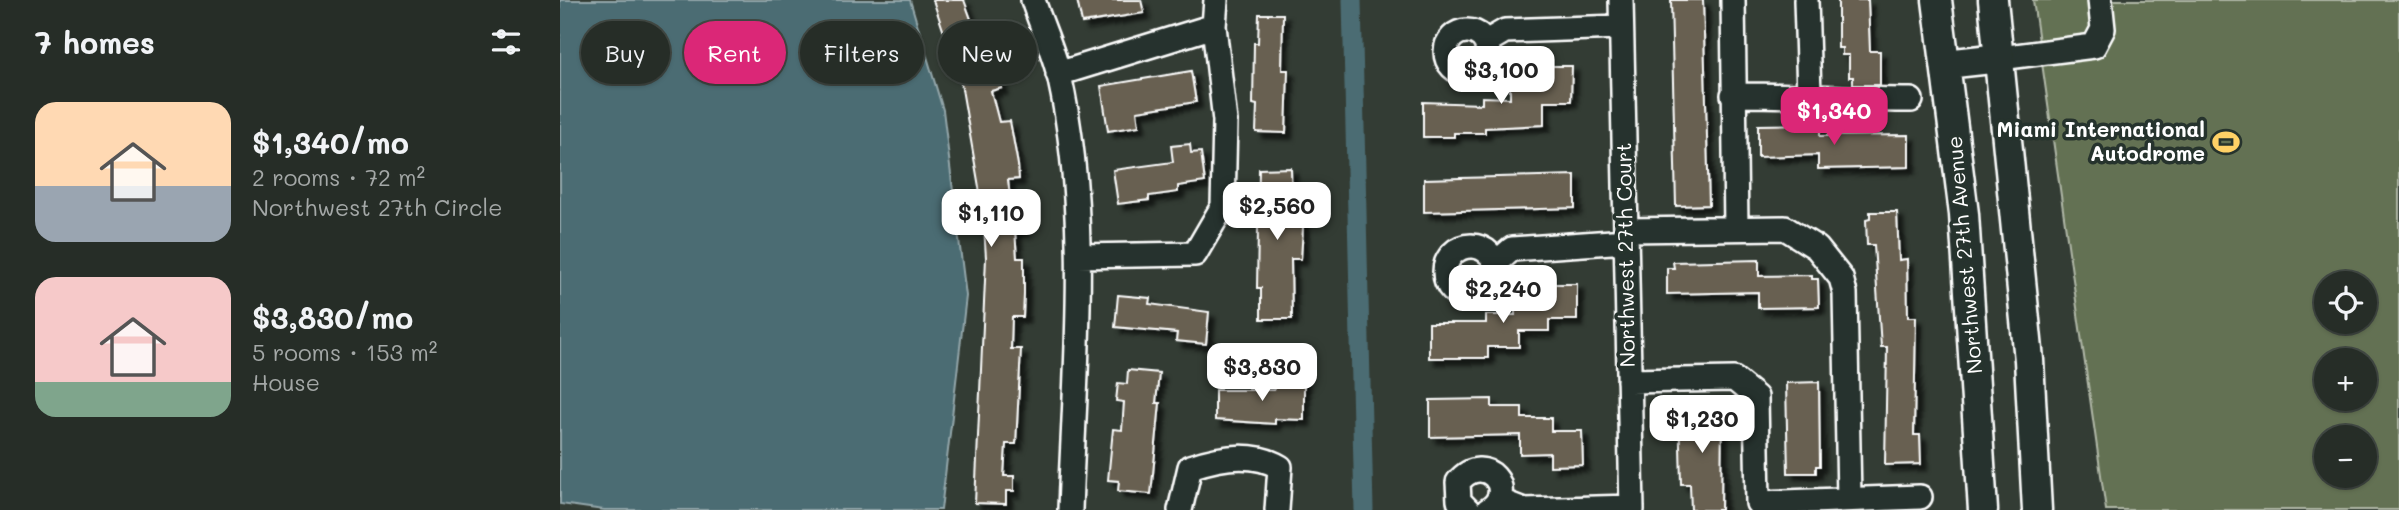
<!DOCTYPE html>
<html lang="en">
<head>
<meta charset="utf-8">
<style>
  body { margin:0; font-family:Mali,sans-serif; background:#323933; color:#f1f3f6; height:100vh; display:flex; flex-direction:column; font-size:26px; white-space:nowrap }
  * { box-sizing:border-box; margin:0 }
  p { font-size:23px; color:#a4a8a7 }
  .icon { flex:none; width:38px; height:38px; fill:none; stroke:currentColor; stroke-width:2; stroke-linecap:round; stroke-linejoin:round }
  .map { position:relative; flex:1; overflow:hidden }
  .drawer { display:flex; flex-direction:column; background:#262d27; width:560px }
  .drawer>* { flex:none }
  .banner { position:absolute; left:21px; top:21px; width:665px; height:63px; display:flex; gap:14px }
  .tools { position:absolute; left:1754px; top:271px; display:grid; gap:14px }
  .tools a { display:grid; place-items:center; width:63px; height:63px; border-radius:50%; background:#262d27; box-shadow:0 2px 5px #0004,0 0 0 2px #424944; font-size:35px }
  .price { position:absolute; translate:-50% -60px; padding:0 16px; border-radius:14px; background:#fff; color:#222; font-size:23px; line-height:46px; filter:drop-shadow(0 2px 4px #0008) }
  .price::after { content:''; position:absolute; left:50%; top:42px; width:21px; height:16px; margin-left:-10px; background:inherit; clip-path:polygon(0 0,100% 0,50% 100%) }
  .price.on { background:#db2777; color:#fff }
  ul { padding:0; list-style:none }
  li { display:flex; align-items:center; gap:21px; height:175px; padding:0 35px }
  li span { display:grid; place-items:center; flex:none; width:196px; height:140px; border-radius:21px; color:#555 }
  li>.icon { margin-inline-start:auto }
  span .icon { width:84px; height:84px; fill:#fffc; stroke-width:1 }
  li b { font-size:30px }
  h2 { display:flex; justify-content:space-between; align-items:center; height:84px; padding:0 35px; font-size:30px }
  .chip { padding:0 24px; border-radius:32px; background:#262d27; box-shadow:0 2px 5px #0004,0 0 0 2px #424944; font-size:24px; line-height:63px }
  .chip.on { background:#db2777; color:#fff }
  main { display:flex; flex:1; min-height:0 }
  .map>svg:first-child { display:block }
</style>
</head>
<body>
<main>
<section class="drawer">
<h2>7 homes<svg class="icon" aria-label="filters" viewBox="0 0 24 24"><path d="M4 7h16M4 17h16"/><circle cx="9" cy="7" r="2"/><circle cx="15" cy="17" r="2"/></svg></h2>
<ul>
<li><span style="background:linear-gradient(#ffd9b3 60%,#9aa5b1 0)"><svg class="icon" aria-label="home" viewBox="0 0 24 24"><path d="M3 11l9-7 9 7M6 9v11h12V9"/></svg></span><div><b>$1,340/mo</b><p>2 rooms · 72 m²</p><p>Northwest 27th Circle</p></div></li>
<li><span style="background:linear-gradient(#f6c9c9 75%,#7fa58c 0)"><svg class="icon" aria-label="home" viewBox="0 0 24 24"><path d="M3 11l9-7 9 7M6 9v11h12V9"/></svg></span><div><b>$3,830/mo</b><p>5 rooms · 153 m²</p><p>House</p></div></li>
</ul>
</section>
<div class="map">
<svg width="1839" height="510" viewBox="0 0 1839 510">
  <defs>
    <filter id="shadow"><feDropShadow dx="6" dy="6" stdDeviation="2" flood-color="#0009"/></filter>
  </defs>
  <rect width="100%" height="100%" fill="#333c34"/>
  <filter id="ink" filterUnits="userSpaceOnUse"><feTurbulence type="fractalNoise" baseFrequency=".0143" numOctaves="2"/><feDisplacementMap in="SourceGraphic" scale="14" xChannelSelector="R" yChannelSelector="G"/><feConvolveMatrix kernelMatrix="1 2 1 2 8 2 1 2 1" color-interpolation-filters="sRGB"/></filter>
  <g filter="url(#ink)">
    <path fill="#637152" stroke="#b1b8a8" stroke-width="2" fill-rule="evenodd" d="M1473 0H1839V510H1546ZM1766 284H1804V322H1766ZM1766 360H1804V399H1766ZM1766 438H1804V476H1766Z"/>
    <path fill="#4c6c73" stroke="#94a7ab" stroke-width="2" d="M0 0H350L383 110 406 296 381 510H44L0 504Z"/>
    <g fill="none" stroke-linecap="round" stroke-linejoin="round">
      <path stroke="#4c6c73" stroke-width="19" d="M792 0 804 510"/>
    </g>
    <path fill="#686151" stroke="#fff" stroke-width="2" filter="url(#shadow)" d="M373 0H404L416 33 426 30 442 88 431 91 439 122 450 121 458 165 459 179 448 180 452 215H463L464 230H455L457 258H464V294L463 317H452L451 349H461L456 444H446L444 476H454V491H446V504L415 503 426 258 423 210 401 83Z
      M517 0H581L584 13 522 23Z
      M1111 0H1143L1149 205 1116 206Z
      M1278 0H1308L1310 51H1320V85H1293V77H1289V55H1282V48H1278Z
      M699 14H723L722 70H728L726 133 696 132 697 105 693 104 694 43H698Z
      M980 66H1012L1011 101H984V125L925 128V133H894V137H863V102L922 104V97L950 98V77L980 78Z
      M631 71 636 102 577 111 579 126 548 131 541 86Z
      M1252 124V129H1260V136L1349 135V167L1258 169V155L1198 157V125Z
      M630 144 631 153 641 152 645 182 618 186V192L589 196V200L558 204 553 170 613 162 611 146Z
      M731 168 732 210 743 209V228L741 259H731L732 319H701V288H697L699 169Z
      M1015 175V208L864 212V179Z
      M1310 212H1337L1339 260 1347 259 1348 317H1356L1354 435H1360L1361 464 1325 465 1327 347H1321L1314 245H1307L1306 220 1310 219Z
      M1199 260V276L1252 275V279H1258L1259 307 1198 308V292L1107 294V268H1114L1113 262Z
      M986 284H1017V320H989V331H959V347H928V358H869V323H926V315H955V298H986Z
      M558 295 590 298 589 304 649 312 646 344 616 341 617 333 555 327Z
      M568 370 599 373 596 403H600L591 494 558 491 559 481 548 480 553 429 562 430 564 402 556 401 558 383 567 384Z
      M714 379H744V420L715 419V424L655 420V390H714Z
      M1259 382 1260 466H1256V473H1228L1226 383Z
      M932 399V407H962V418H991V431H1022L1023 465 990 466V453L960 454V435L870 437V400Z
      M1162 406 1161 510H1131L1130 484H1121L1119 407Z"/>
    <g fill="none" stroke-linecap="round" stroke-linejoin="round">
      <defs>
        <path id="minor" d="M473 0C481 25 493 50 499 75 531 217 515 366 510 510
          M1061 0 1072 510
          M1173 0 1176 228
          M1246 0 1249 94
          M886 52a21 21 0 1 1 42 0a21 21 0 1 1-42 0Z
          M926 42 945 31 1061 27
          M1440 58 1534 46 1543 29 1540 0
          M498 74 654 26
          M1173 95C1233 94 1292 100 1351 100
          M1066 230 1225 228 1257 248 1281 278 1285 293 1289 499
          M885 272a26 26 0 1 1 52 0a26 26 0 1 1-52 0Z
          M519 256 635 254 663 206 665 121 654 26 656 0
          M936 263 952 249 1066 241
          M1069 381 1174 379 1196 397 1198 503 1360 497
          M938 500 964 510 1072 507
          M620 510 630 467C659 457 693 451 720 467L717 510
          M908 510 899 501 898 482C925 449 959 492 928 510"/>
        <path id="major" d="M1377 0 1404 214 1423 510
          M1433 0 1469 360 1477 510
          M1386 64 1440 58"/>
      </defs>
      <use href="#minor" stroke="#fff" stroke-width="28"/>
      <use href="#major" stroke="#fff" stroke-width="33"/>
      <use href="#minor" stroke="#26332d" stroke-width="23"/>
      <use href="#major" stroke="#26332d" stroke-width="28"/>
    </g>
  </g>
  <defs>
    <symbol id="stadium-bare" viewBox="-9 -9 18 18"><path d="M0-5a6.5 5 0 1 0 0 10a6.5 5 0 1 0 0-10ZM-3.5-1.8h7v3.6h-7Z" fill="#ffd166" stroke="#26332d" stroke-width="2.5" paint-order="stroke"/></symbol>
  </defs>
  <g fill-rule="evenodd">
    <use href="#stadium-bare" x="1647" y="123" width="38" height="38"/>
  </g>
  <g text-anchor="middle" stroke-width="7" stroke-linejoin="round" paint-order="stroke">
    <g font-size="21" font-weight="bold" fill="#fff" stroke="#26332d" text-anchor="end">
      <text x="1645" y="137">Miami International<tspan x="1645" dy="24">Autodrome</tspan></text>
    </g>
    <g font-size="21" fill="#fff" stroke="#26332d">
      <text transform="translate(1066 255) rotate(-91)" y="7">Northwest 27th Court</text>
      <text transform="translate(1405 255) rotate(-95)" y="7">Northwest 27th Avenue</text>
    </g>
  </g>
</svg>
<div class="tools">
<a><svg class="icon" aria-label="locate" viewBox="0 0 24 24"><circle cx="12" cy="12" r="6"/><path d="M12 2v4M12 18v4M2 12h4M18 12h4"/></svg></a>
<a>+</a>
<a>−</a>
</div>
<b class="price" style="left:941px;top:106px">$3,100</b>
<b class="price on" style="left:1274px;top:147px">$1,340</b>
<b class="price" style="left:717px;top:242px">$2,560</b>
<b class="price" style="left:431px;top:249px">$1,110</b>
<b class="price" style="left:943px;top:325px">$2,240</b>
<b class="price" style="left:702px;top:403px">$3,830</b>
<b class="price" style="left:1142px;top:455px">$1,230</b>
<div class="banner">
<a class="chip">Buy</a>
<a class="chip on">Rent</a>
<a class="chip">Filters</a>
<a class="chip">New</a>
</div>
</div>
</main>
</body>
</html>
